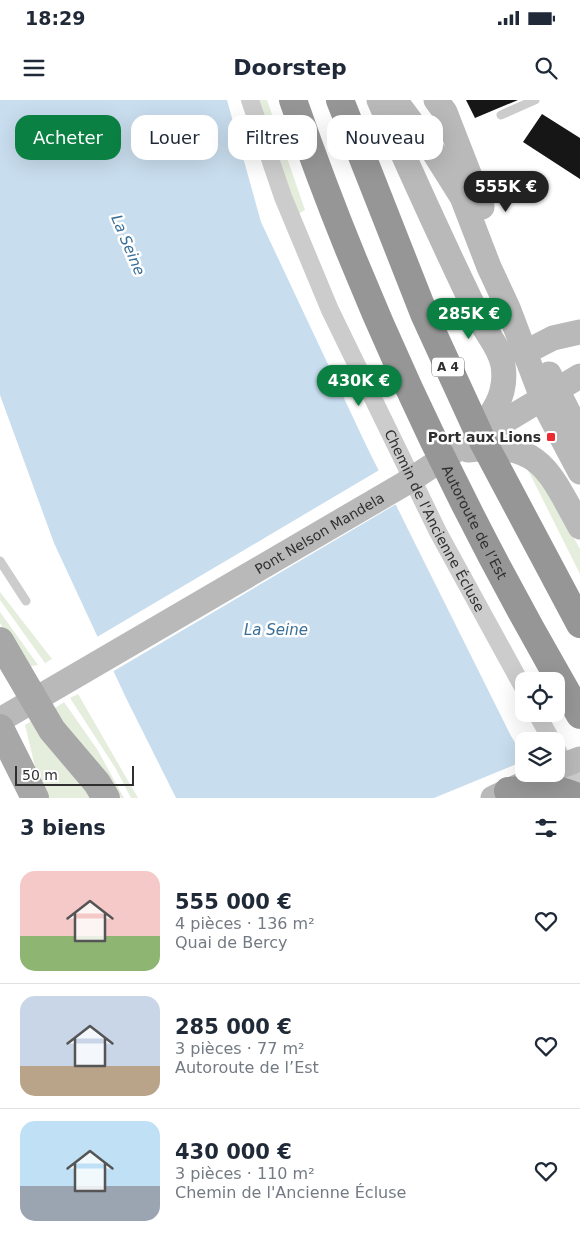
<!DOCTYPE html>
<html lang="fr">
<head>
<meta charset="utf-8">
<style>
  body { margin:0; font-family:"DejaVu Sans",sans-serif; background:#f6f6f7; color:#1f2937; height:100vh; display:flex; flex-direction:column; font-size:19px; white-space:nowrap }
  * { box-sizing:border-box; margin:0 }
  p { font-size:16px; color:#747a83 }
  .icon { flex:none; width:28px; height:28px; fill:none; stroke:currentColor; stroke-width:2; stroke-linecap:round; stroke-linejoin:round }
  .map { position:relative; height:698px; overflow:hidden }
  .sheet { display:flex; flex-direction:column; background:#fff; flex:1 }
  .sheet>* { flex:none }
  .top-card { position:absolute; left:15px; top:15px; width:550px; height:45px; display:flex; gap:10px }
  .tools { position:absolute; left:515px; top:572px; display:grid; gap:10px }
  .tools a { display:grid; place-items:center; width:50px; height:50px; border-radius:10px; background:#fff; box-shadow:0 5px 20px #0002; font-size:25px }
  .scale { position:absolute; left:15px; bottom:12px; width:119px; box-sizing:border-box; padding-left:5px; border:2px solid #2f2f2f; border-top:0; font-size:14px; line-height:18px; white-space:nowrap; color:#2f2f2f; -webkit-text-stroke:4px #fff; paint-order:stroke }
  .price { position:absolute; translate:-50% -42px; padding:0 11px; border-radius:18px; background:#0b8043; color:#fff; font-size:16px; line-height:32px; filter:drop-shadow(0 1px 2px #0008) }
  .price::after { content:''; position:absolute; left:50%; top:30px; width:15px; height:11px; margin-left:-8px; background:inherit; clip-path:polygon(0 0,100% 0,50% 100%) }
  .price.current { background:#222; color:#fff }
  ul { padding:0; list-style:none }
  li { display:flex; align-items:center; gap:15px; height:125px; padding:0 20px }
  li+li { border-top:1px solid #e0e1e3 }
  li span { display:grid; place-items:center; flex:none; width:140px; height:100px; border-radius:15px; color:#555 }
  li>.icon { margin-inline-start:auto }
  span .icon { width:60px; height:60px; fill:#fffc; stroke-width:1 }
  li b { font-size:21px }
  h2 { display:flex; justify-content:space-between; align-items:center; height:60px; padding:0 20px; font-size:21px }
  .chip { padding:0 18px; border-radius:15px; background:#fff; box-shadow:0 5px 20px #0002; font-size:18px; line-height:45px }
  .chip.current { background:#0b8043; color:#fff }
  .status { display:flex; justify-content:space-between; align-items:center; height:35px; padding:0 25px; background:#fff; direction:ltr }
  .status svg { height:14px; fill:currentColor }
  header { display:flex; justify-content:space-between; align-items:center; height:65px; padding:0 20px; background:#fff; font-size:22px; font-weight:600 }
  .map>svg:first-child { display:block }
</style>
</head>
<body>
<div class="status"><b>18:29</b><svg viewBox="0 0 49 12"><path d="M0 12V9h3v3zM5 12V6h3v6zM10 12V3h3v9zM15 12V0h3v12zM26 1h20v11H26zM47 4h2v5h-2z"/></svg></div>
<header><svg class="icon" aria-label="menu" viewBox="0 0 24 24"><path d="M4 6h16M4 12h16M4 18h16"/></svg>Doorstep<svg class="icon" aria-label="search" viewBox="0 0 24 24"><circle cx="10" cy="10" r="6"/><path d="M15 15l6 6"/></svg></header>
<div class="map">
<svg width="580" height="698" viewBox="0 0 580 698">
  <rect width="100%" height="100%" fill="#fff"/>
  <path fill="#e5eddd" d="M254 0H267L305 110 295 116Z
    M526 366 544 384 580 449V474Z
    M0 492 52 559 45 563 0 500Z
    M0 512 38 565 25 567 0 523Z
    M78 594 138 698H131L116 669 70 598Z
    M64 602 97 649 124 698H116L49 612Z
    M33 620 95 698H48L38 679 25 625Z"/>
  <path fill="#c8ddee" d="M0 0H227L261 122 366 345 511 636 524 657V674L549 698H176L126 598 54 443 0 295Z"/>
  <path fill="#fff" d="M381 369 398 403 112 572 97 537Z
    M524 661V674L551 698H434Z"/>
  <path fill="#161616" d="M466 0H518L475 18Z
    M542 14 580 38V79L523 42Z"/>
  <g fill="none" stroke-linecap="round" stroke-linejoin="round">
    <path stroke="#ccc" stroke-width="9" d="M501 15 535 0
      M0 461 26 501"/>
    <g stroke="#ccc" stroke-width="18">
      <path id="s1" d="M250 0 283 97 330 210 438 432 524 589"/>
      <path d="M537 614 552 641"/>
      <path d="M556 648 572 677 580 698"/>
    </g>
    <g stroke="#b9b9b9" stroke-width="25">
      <path d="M379 0C408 66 438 132 469 197 474 206 478 216 482 224 490 238 500 249 503 265 507 291 497 311 478 328"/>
      <path d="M395 0 435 54 462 97 489 167 508 208 546 308 580 372"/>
      <path d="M436 0 445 12 482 107"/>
      <path d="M524 253 553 238 580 232"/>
      <path d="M549 274 580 335"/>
      <path d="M468 350C540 340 549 371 580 427"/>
      <path id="s2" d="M0 620 404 384 453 352 580 276"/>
      <path d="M556 668 580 659"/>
      <path d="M493 698 544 674"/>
    </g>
    <path stroke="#a7a7a7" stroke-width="28" d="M0 541 52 630 97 683 106 698
      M0 628 35 698"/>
    <g stroke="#969696" stroke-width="28">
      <path id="s3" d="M293 0C367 215 465 419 580 615"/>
      <path d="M340 0 425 216 480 336 580 524"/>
      <path d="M508 691C534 689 555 685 579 698"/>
    </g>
  </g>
  <rect fill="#ed2a30" stroke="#fff" stroke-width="2" x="546" y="332" width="10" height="10" rx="2.5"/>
  <g text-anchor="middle" stroke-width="5" stroke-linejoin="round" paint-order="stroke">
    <rect fill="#fff" stroke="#6d6d6d" stroke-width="1" x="432" y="257.5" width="32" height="19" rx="4"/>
    <g font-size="12" font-weight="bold" fill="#2f2f2f">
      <text x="448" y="271">A 4</text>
    </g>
    <g font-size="14" font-weight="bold" fill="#2f2f2f" stroke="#fff" text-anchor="end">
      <text x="541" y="342">Port aux Lions</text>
    </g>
    <g font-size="14" fill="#2f2f2f" stroke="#fff">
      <text dy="5" stroke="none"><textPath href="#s1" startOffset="460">Chemin de l'Ancienne Écluse</textPath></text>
      <text dy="5" stroke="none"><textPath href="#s3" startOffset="460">Autoroute de l’Est</textPath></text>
      <text dy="5" stroke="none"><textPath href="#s2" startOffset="370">Pont Nelson Mandela</textPath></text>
    </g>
    <g font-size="15" font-style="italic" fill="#396e96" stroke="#fff">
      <text transform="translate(128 145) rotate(67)" y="5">La Seine</text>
      <text x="276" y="535">La Seine</text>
    </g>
  </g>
</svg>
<div class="tools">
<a><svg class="icon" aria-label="locate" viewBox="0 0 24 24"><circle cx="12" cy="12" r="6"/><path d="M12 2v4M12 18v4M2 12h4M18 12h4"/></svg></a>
<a><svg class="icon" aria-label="layers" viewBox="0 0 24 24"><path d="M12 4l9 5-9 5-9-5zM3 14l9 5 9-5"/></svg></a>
</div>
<div class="scale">50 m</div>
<b class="price current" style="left:506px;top:113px">555K €</b>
<b class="price" style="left:469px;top:240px">285K €</b>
<b class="price" style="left:359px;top:307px">430K €</b>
<div class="top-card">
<a class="chip current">Acheter</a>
<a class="chip">Louer</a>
<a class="chip">Filtres</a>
<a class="chip">Nouveau</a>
</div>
</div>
<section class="sheet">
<h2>3 biens<svg class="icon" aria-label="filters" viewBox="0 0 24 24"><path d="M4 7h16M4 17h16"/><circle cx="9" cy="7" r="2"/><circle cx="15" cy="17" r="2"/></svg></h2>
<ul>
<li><span style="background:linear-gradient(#f6c9c9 65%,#8fb573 0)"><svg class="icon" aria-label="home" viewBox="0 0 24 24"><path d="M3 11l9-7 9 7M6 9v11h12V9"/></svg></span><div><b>555 000 €</b><p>4 pièces · 136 m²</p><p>Quai de Bercy</p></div><svg class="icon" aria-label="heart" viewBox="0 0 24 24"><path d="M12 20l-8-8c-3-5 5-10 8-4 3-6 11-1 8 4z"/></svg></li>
<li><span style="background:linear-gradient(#c9d6e8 70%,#b9a48a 0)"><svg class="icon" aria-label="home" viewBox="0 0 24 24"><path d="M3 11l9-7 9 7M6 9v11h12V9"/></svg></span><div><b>285 000 €</b><p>3 pièces · 77 m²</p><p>Autoroute de l’Est</p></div><svg class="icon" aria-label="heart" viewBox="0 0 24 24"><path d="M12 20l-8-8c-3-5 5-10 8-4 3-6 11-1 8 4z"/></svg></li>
<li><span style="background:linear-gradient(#bfe0f5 65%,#9aa5b1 0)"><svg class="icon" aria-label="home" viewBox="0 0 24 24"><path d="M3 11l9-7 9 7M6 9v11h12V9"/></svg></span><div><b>430 000 €</b><p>3 pièces · 110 m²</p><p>Chemin de l'Ancienne Écluse</p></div><svg class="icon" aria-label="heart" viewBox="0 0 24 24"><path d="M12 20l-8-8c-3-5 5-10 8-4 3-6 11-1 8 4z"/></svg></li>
</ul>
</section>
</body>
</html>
